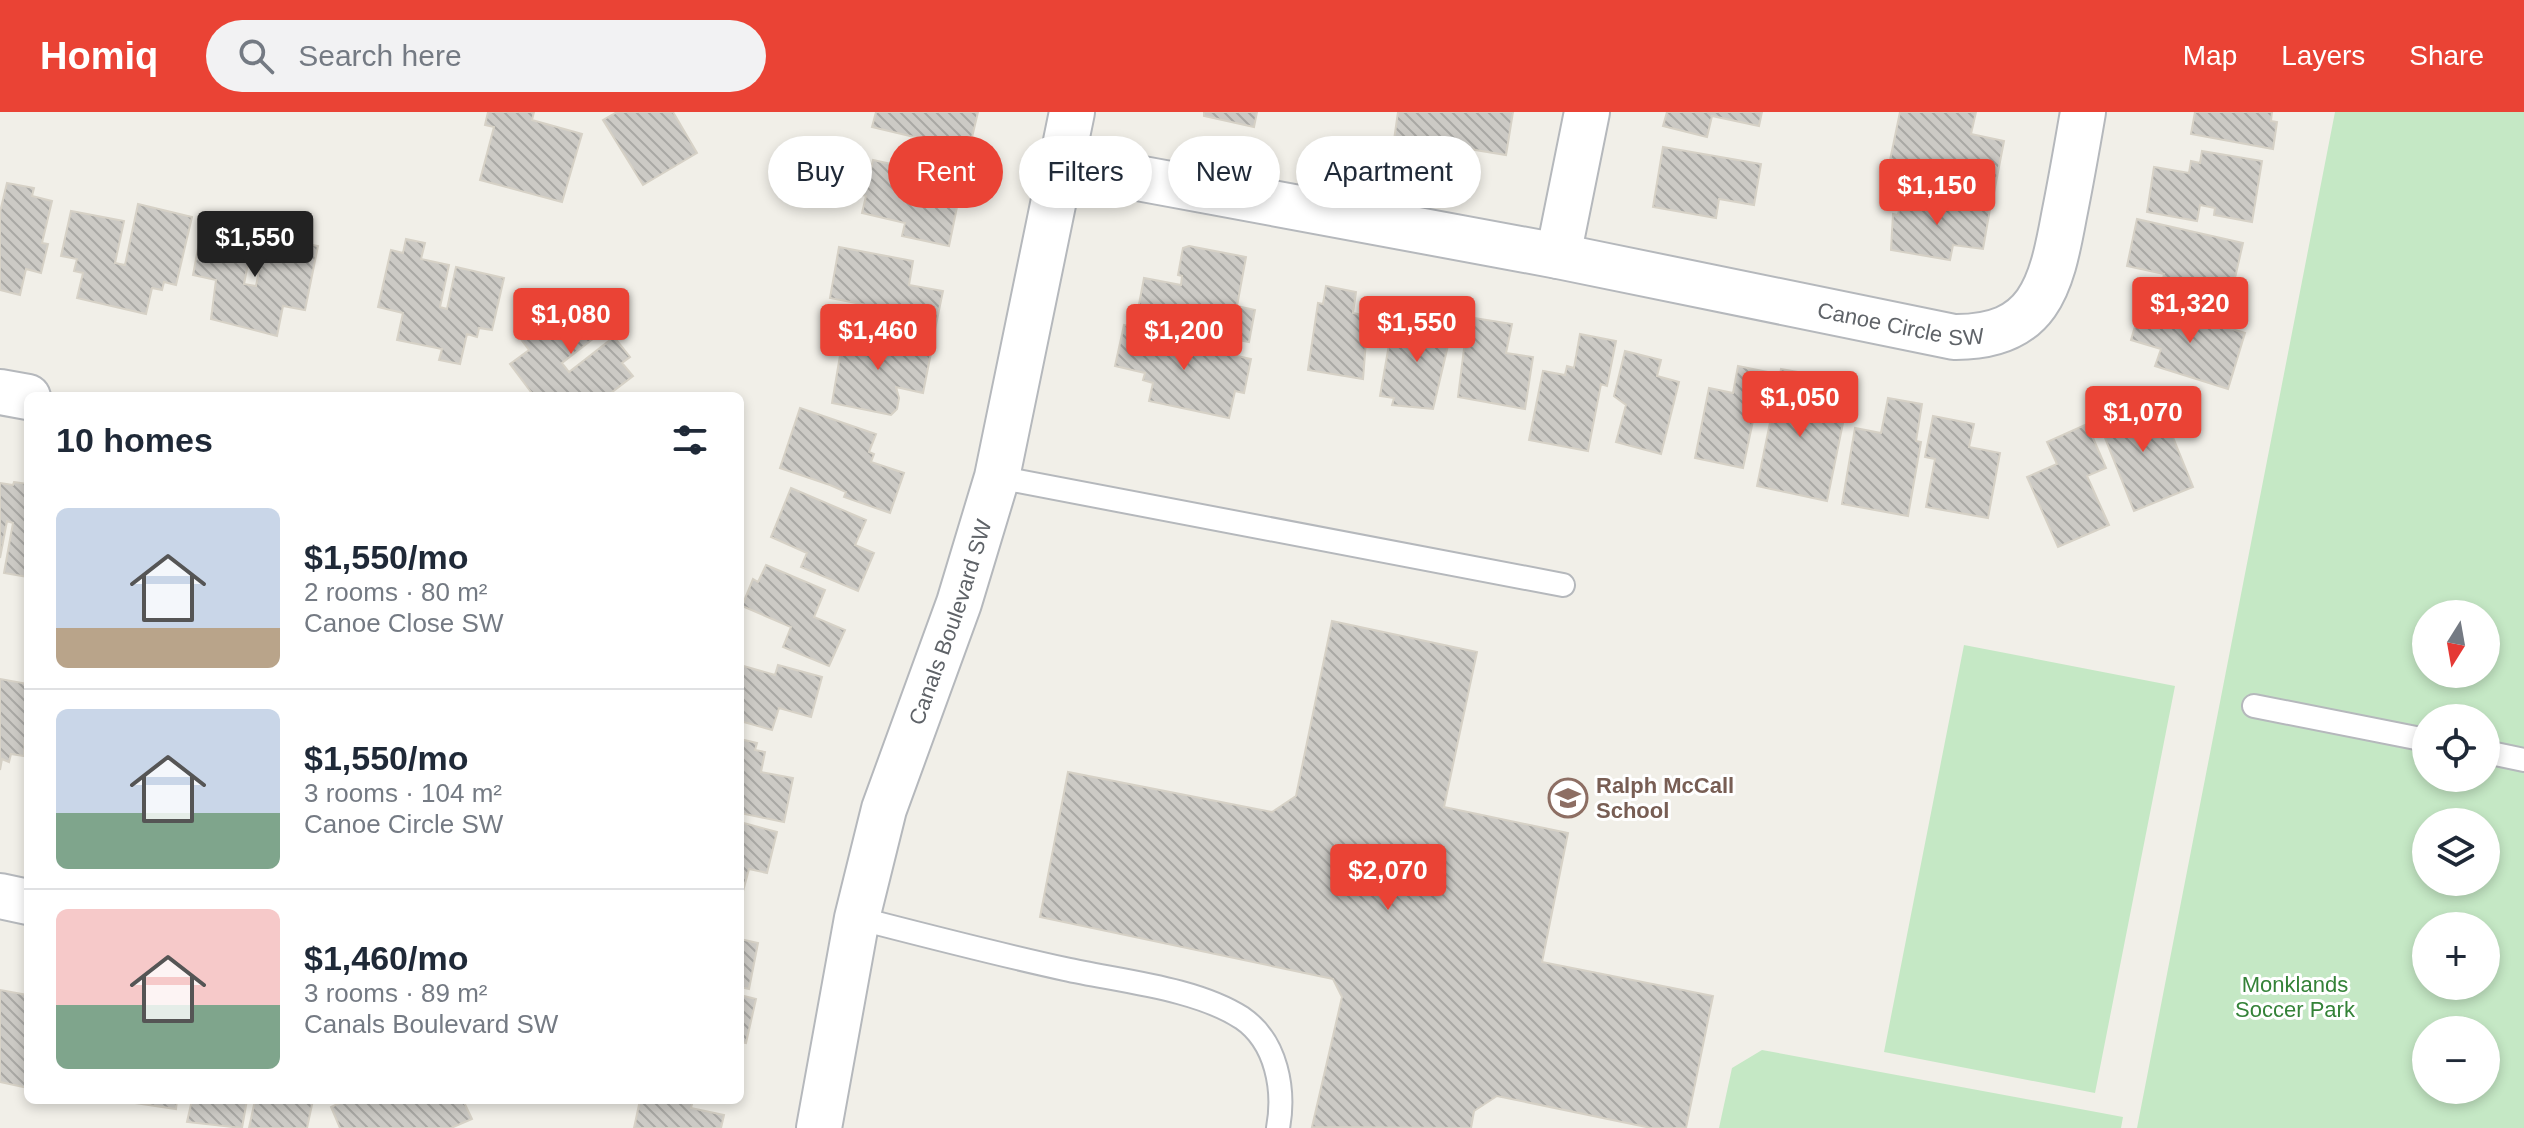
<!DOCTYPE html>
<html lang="en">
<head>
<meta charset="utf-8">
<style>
  body { margin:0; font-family:Arial,sans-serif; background:#f2f2f3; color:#1f2937; height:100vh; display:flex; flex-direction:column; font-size:30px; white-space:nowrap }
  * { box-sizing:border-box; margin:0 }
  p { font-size:26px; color:#747a83 }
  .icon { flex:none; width:44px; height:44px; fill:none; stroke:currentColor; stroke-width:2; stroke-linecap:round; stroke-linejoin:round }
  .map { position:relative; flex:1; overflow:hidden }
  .sheet { position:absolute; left:24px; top:280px; width:720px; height:712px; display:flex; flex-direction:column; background:#fff; border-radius:12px; box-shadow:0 4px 12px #0003 }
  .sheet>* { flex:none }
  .guide { position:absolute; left:768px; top:24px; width:760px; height:72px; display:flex; gap:16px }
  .needle { width:52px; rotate:191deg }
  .tools { position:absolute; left:2412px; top:488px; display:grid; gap:16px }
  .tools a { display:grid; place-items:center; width:88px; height:88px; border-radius:50%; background:#fff; box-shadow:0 4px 12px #0003; font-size:40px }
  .price { position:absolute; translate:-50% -68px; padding:0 18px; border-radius:8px; background:#ea4335; color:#fff; font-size:26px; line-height:52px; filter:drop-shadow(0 2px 4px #0008) }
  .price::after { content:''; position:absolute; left:50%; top:48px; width:24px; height:18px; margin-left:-12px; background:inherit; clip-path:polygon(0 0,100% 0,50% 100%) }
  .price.current { background:#222; color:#fff }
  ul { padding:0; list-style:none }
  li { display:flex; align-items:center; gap:24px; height:200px; padding:0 32px }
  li+li { border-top:2px solid #e0e1e3 }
  li span { display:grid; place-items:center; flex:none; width:224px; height:160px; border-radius:12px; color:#555 }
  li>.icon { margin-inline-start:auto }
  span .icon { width:96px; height:96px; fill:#fffc; stroke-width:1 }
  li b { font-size:34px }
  h2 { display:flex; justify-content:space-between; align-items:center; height:96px; padding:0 32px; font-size:34px }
  .chip { padding:0 28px; border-radius:36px; background:#fff; box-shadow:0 4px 12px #0003; font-size:28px; line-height:72px }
  .chip.current { background:#ea4335; color:#fff }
  header { display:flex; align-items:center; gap:48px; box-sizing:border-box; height:112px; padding:0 40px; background:#ea4335; color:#fff }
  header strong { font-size:38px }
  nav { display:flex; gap:44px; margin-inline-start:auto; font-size:28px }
  .search { width:560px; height:72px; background:#f2f2f3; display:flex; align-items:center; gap:20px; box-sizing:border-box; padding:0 28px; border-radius:44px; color:#747a83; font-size:30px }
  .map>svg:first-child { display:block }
</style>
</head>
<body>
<header>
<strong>Homiq</strong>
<div class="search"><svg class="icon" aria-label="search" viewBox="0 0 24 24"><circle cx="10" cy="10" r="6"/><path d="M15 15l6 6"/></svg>Search here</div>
<nav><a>Map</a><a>Layers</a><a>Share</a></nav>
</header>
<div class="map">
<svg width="2524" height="1016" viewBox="0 0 2524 1016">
  <defs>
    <pattern id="building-back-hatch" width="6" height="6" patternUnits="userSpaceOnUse" patternTransform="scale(2)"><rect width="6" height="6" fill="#cccac5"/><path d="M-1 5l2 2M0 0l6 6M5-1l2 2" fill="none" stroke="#a9a8a4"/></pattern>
  </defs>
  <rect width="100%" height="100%" fill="#f1efe8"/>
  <path fill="#c5e8c5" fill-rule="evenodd" d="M2335 0H2524V1016H2137ZM2426 502H2486V562H2426ZM2426 606H2486V666H2426ZM2426 710H2486V770H2426ZM2426 814H2486V874H2426ZM2426 918H2486V978H2426Z
    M1964 533 2175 574 2095 981 1884 940Z
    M1762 938 2123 1005 2121 1016H1719L1732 956Z"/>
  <path fill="url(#building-back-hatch)" stroke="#d6d1c6" stroke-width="2" d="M488 0H534L532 8 582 22 562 90 480 68 494 15 485 13Z
    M617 0H673L697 41 643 73 603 8Z
    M876 0H978L969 38 872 15Z
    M1204 0H1257L1254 15 1204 4Z
    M1398 0H1513L1506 43 1469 37 1465 61 1391 49Z
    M1667 0H1762L1759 14 1712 4 1707 25 1663 14Z
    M1900 0H1976L1971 22 2004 29 1993 86 1934 74 1935 67 1888 58Z
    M2195 0H2272L2271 9 2277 10 2273 37 2191 22Z
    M1663 35 1761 52 1754 93 1719 87 1716 106 1653 95Z
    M2202 39 2262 49 2252 110 2214 103 2215 96 2200 93 2197 109 2147 100 2154 55 2189 61 2191 49 2200 51Z
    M873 48 933 61 924 88 957 95 949 134 902 124 905 111 862 101 866 84 859 82 863 64 869 66Z
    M7 71 34 76 32 84 52 89 42 131 48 132 41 161 26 157 20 183 0 178V100Z
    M1902 82 1990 97 1983 137 1953 133 1950 148 1891 138 1893 102 1898 103Z
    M138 92 192 105 176 173 164 170 162 178 152 176 146 202 77 186 83 161 74 159 77 147 61 144 71 99 124 109 115 151 125 153Z
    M2137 107 2243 131 2229 192 2207 188 2206 195 2159 185 2164 162 2127 154Z
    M202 115 253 126 244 172 256 174 266 124 318 134 305 198 283 194 277 224 211 207 216 168 193 163Z
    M406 127 425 131 421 147 449 153 440 195 447 197 456 155 504 166 492 218 479 216 477 225 467 222 460 252 439 248 442 237 397 228 403 201 378 195 391 138 403 141Z
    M1189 134 1246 145 1237 194 1255 198 1249 230 1136 208 1144 166 1181 173 1182 164 1178 163 1183 136Z
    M839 135 913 149 909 173 943 179 934 222 885 212 887 197 830 186Z
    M1326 174 1356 180 1353 201 1368 204 1363 267 1308 258 1318 191 1323 192Z
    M575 183 607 216 562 251 569 260 614 225 630 245 622 251 633 264 607 284H534L510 252 529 238 520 226Z
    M2142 190 2245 221 2228 277 2155 254 2161 237 2131 228Z
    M1416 202 1454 208 1433 297 1392 293 1394 286 1380 284 1390 227 1410 231Z
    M1468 205 1512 212 1506 241 1533 245 1525 297 1458 285Z
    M1124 213 1166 222 1165 228 1251 247 1244 281 1235 279 1229 306 1149 289 1153 271 1143 268 1145 261 1115 254Z
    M844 220 932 236 923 281 896 275 899 286 897 297 891 303 832 291Z
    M1580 222 1616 229 1607 274 1601 272 1588 339 1529 328 1543 259 1565 263 1567 254 1574 256Z
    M1625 239 1661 248 1657 264 1679 270 1661 342 1616 330 1626 293 1614 284Z
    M1738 254 1773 261 1764 306 1754 304 1743 356 1695 346 1709 276 1733 281Z
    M1781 257 1826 265 1818 306 1843 311 1827 389 1757 374Z
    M2132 283 2145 316 2166 308 2193 375 2134 399 2094 298Z
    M1888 286 1922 292 1916 329 1921 330 1908 404 1842 392 1855 316 1881 321Z
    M800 296 876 322 869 340 874 342 871 350 904 361 890 401 844 385 846 380 830 373 780 356Z
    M1933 304 1974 312 1969 335 2000 341 1988 406 1926 395 1935 347 1925 345Z
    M2087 312 2106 356 2087 364 2109 413 2058 435 2027 365 2057 352 2047 330Z
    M14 370 28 372V465L4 461 13 411 7 409 0 446V371L13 373Z
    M791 376 866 408 855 433 874 441 858 479 801 455 807 441 771 425Z
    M766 453 825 478 814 505 845 518 829 554 783 535 791 515 742 494 753 467 758 470Z
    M1332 509 1477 540 1444 695 1568 721 1542 850 1713 884 1686 1016H1651L1497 984 1474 999 1471 1016 1312 1015 1342 885 1333 867 1040 805 1068 660 1272 700 1296 684Z
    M740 553 775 563 778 553 822 565 811 605 779 596 772 618 740 609Z
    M0 567 28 572 24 644 11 642 9 650 2 647 0 658Z
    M740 627 757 631 755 638 765 640 761 660 793 666 784 710 740 701Z
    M740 710 777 720 767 761 749 757 742 783Z
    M740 827 758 831 749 877 740 875Z
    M0 878 28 883V976L0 970Z
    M740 883 756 887 746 931 740 930Z
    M115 988H177L176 997Z
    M192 988H247L242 1016 187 1010Z
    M255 988H313L307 1016H249Z
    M346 988H463L472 1007 451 1016H340L331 995Z
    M640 988H693L691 996 724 1003 721 1016H634Z"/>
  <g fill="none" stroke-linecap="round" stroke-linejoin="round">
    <defs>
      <path id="service" d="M997 365 1563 473
        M2254 594 2426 628
        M2486 640 2524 648
        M857 806C927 824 996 842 1065 857 1119 869 1196 876 1242 906 1277 930 1285 978 1278 1016"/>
      <g id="minor">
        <path id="s1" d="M1062 52 1558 144 1954 225C2039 226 2051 175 2064 104 2071 69 2077 35 2083 0"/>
        <path d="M1558 144 1587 0"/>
        <path d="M0 280 28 285"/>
        <path d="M0 784 28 790"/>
        <path id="s2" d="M819 1016 857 806 884 697 959 491 997 365 1072 0"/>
      </g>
    </defs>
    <use href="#service" stroke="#b5b8bc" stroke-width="26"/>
    <use href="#minor" stroke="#b5b8bc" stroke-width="48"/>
    <use href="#service" stroke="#fff" stroke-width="22"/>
    <use href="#minor" stroke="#fff" stroke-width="44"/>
  </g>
  <defs>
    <symbol id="school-ring" viewBox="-11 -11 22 22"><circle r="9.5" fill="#fff" stroke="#8d6e63" stroke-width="1.5"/><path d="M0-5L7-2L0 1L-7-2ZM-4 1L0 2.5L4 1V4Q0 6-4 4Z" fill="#8d6e63"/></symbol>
  </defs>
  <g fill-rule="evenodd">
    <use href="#school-ring" x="1546" y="664" width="44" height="44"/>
  </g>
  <g text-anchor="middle" stroke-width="6" stroke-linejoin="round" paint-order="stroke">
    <g font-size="22" fill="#5f6368" stroke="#fff">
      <text dy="8" stroke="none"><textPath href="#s1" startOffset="854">Canoe Circle SW</textPath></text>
      <text dy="8" stroke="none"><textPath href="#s2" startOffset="524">Canals Boulevard SW</textPath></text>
    </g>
    <g font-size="22" font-weight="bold" fill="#785e54" stroke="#fff" text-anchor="start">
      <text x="1596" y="681">Ralph McCall<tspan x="1596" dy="25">School</tspan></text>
    </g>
    <g font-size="22" fill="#348238" stroke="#fff">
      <text x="2295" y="880">Monklands<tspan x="2295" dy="25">Soccer Park</tspan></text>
    </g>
  </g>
</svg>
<div class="tools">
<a><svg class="needle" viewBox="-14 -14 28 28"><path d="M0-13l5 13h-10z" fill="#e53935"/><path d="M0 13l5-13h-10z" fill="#747a83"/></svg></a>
<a><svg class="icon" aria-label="locate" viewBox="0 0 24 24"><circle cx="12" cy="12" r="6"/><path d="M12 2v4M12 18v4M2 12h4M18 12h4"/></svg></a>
<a><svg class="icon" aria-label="layers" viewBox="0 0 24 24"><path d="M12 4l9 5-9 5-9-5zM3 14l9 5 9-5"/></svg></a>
<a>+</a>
<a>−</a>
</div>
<b class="price" style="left:1937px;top:115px">$1,150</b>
<b class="price current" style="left:255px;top:167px">$1,550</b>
<b class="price" style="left:2190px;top:233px">$1,320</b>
<b class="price" style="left:571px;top:244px">$1,080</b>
<b class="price" style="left:1417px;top:252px">$1,550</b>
<b class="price" style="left:878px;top:260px">$1,460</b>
<b class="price" style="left:1184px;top:260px">$1,200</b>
<b class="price" style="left:1800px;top:327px">$1,050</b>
<b class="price" style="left:2143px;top:342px">$1,070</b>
<b class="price" style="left:1388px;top:800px">$2,070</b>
<div class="guide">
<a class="chip">Buy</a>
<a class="chip current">Rent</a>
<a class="chip">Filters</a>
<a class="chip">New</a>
<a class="chip">Apartment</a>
</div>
<section class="sheet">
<h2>10 homes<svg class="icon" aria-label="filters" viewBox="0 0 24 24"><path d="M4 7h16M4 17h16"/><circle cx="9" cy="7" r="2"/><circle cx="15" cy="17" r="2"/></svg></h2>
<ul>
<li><span style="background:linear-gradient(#c9d6e8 75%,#b9a48a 0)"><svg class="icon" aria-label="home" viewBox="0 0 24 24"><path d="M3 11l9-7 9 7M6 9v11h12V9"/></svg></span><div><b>$1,550/mo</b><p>2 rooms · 80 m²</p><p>Canoe Close SW</p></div></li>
<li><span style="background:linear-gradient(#c9d6e8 65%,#7fa58c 0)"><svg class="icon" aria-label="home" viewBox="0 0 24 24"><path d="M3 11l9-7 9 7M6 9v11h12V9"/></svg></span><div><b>$1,550/mo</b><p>3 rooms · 104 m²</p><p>Canoe Circle SW</p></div></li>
<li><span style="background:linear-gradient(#f6c9c9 60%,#7fa58c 0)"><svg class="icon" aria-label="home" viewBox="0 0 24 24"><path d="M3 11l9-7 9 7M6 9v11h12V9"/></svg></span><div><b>$1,460/mo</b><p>3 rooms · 89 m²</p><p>Canals Boulevard SW</p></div></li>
</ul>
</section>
</div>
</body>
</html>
